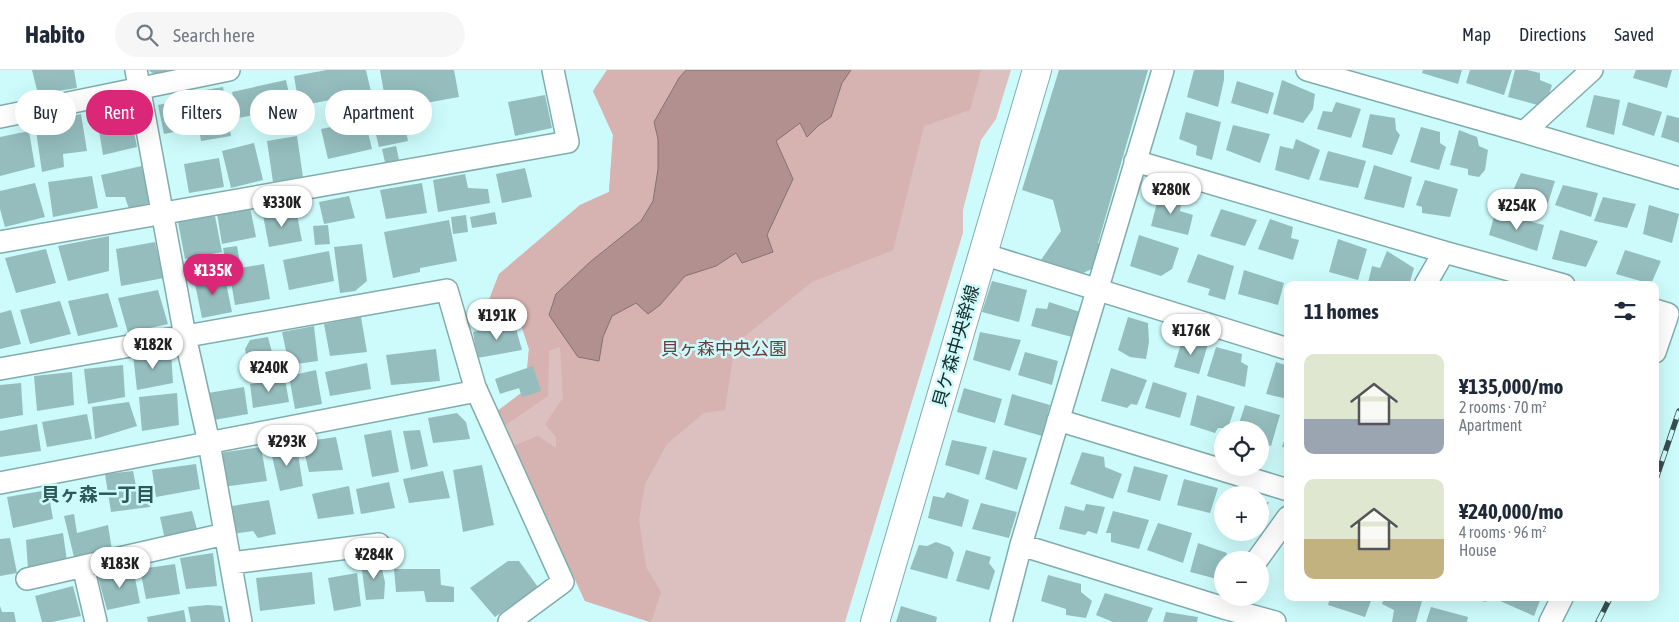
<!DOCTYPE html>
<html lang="en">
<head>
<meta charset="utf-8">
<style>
  body { margin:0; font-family:"Asap Condensed","Noto Sans JP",sans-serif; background:#f6f6f7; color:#1f2937; height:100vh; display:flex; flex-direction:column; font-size:19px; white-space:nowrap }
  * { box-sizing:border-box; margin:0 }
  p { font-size:16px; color:#747a83 }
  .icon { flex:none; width:28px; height:28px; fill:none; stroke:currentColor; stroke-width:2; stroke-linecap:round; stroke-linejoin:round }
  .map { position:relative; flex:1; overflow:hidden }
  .drawer { position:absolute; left:1284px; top:211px; width:375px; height:320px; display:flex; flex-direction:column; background:#fff; border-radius:10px; box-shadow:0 5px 20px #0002 }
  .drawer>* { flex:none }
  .banner { position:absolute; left:15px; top:20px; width:475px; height:45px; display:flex; gap:10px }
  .tools { position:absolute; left:1214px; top:351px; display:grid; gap:10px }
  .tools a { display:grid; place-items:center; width:55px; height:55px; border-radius:50%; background:#fff; box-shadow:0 5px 20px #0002; font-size:25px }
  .price { position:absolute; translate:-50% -42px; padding:0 11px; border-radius:18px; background:#fff; color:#222; font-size:16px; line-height:32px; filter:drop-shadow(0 1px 2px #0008) }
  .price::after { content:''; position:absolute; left:50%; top:30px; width:15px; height:11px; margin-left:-8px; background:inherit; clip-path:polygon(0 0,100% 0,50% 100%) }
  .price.selected { background:#db2777; color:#fff }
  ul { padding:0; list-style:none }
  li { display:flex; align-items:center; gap:15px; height:125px; padding:0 20px }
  li span { display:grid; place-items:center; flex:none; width:140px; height:100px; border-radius:10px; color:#555 }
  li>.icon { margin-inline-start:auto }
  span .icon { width:60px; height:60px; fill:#fffc; stroke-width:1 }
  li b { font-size:21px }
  h2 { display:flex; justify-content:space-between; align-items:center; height:60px; padding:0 20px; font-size:21px }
  .chip { padding:0 18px; border-radius:22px; background:#fff; box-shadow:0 5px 20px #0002; font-size:18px; line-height:45px }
  .chip.selected { background:#db2777; color:#fff }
  header { display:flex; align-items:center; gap:30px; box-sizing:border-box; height:70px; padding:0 25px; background:#fff; border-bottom:1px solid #e0e1e3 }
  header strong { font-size:24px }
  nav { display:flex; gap:28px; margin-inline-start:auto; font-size:18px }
  .search { width:350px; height:45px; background:#f6f6f7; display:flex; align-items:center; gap:12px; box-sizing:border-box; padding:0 18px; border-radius:28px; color:#747a83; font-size:19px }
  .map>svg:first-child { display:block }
</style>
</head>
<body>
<header>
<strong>Habito</strong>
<div class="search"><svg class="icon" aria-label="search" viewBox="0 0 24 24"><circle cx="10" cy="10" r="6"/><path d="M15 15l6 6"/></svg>Search here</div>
<nav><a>Map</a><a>Directions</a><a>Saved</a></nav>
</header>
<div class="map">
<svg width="1679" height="552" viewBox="0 0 1679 552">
  <rect width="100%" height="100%" fill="#cdfbfb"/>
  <path fill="#dcbfbf" d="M607 0H1011L996 49 981 70 963 140V163L845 552H649L585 531 496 342 525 320 529 279 518 246 497 243 487 235 499 204 580 135 609 122 613 65 593 21Z"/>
  <path fill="#d6b2b1" d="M607 0H686L679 8 654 52 658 69V99L653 131 641 151 590 192 599 291 603 267 612 246 636 233 660 235 685 206 716 196 767 165 793 109 776 71 800 52 807 67 818 56 831 47 842 13 851 0H981L970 40 924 56 893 180 812 212 735 274 725 340 704 343 667 374 645 414 639 450 646 497 661 522 651 552 585 531 513 376 538 366 556 378V367L545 354 563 328 560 277 549 281 548 326 503 357 496 342 525 320 529 279 518 245 497 243 487 235 499 204 580 135 609 122 613 65 593 21Z"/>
  <path fill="#b39090" stroke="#847171" d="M686 0H851L842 13 831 47 818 56 807 67 800 53 776 71 793 109 767 165 773 182 742 193 736 183 716 196 685 206 660 235 648 244 636 233 612 246 603 267 599 291 578 287 549 245 556 224 590 192 641 151 653 131 658 99V69L654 52 679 8Z"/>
  <path fill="#95bdbe" d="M32 0H74L77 18 38 24Z
    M148 0H167V1L154 4Z
    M327 0H366L371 22 299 36 294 6Z
    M380 0H454L459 27 387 40Z
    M1059 0H1148L1098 173 1100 174 1094 198 1083 203 1041 190 1061 161 1053 130 1022 120Z
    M1194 0H1224V10L1218 37 1187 27Z
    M1423 0H1462L1458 14 1422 3Z
    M1470 0H1512L1504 25 1466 13Z
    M1515 0H1527L1540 3V10L1552 15 1545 37 1508 27Z
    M1636 0H1672L1667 18 1633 8Z
    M286 10 295 51 263 58 260 44 238 48 232 22Z
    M1282 10 1315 24 1313 39 1303 53 1273 44Z
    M1237 11 1274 23 1268 44 1231 33Z
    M223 17 231 66 201 71 193 22Z
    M545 25 552 58 515 66 508 32Z
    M1594 25 1620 30 1614 65 1586 57Z
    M187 29 194 58 164 64 158 35Z
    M1336 32 1361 39 1351 68 1317 59 1323 41 1332 42Z
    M1628 32 1662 42 1654 66 1622 55Z
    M130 41 137 77 103 85 97 48Z
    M402 42 408 71 379 77 372 48Z
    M1186 42 1221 52 1212 90 1196 85 1197 76 1179 69Z
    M81 44 87 81 63 84 64 97 42 102 35 54Z
    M1370 44 1395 48 1396 60 1400 65 1392 85 1362 77Z
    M1667 45 1679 48V73L1661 67Z
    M365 50 372 79 328 89 321 59Z
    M1233 55 1270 64 1260 93 1226 80Z
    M1421 57 1440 62V73L1446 77 1439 100 1410 92Z
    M1459 60 1477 67 1479 76 1488 80 1485 100 1479 107 1468 105V99L1450 95Z
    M29 61 35 97 0 106V67Z
    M297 66 303 107 273 112 267 71Z
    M1296 69 1320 80 1309 110 1275 100 1280 76 1293 79Z
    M254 73 263 110 231 118 222 81Z
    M396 76 400 94 386 97 382 79Z
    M1328 81 1366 91 1358 118 1319 110Z
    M219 88 224 117 189 123 184 94Z
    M1374 95 1412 107 1404 138 1364 129Z
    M142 96 150 133 129 139 125 127H106L101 105Z
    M525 98 532 127 502 133 496 104Z
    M1521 103 1555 111 1548 133 1511 125Z
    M465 104 468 118 488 119 490 133 438 142 433 110Z
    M92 106 98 138 53 147 48 112Z
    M1425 110 1458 119 1450 147 1422 143V137L1416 135Z
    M35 113 45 147 5 157 0 139V121Z
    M422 113 427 143 386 149 380 120Z
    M1563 115 1598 123 1591 147 1555 135Z
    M1160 121 1182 127 1180 141 1193 145 1188 165 1151 156Z
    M349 126 355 148 324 154 319 132Z
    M1603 127 1636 134 1627 158 1594 151Z
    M1649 135 1679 144 1672 173 1643 164Z
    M250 137 256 167 222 174 217 143Z
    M296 139 302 171 269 177 263 145Z
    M1221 139 1257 150 1245 176 1210 166Z
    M495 142 497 154 472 158 470 147Z
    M1495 143 1544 155 1537 181 1489 165Z
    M466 145 468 162 453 164 451 147Z
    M215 146 222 182 185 189 178 152Z
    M1270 149 1293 157 1291 168 1299 170 1293 190 1258 179Z
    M449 150 457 191 420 198V202L393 208 384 162Z
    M328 155 330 174 315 175 313 156Z
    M1560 160 1598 171 1586 197 1552 189Z
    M1139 165 1179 178 1172 199 1161 206 1130 196Z
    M109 166V201L68 211 58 176Z
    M1338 169 1367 179 1358 210 1329 202Z
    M155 172 164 208 121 216 116 179Z
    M362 174 367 211 355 221 340 223 334 177Z
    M237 176 240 193 226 195 223 178Z
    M46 179 56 213 16 223 5 188Z
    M1625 180 1661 191 1651 214 1616 204Z
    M329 181 334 211 289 220 283 190Z
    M1387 181 1414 198 1409 215H1375L1368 213 1372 196 1380 198Z
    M1198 184 1234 196 1225 230 1208 225 1210 219 1187 212Z
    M264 194 270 229 235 235 229 200Z
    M1244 200 1284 213 1278 235 1238 224Z
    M224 203 232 242 202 248 194 209Z
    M992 211 1027 220 1019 252 982 242Z
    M158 220 168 254 128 263 118 228Z
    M108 223 118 257 78 266 68 231Z
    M60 231 71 264 30 274 20 240Z
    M1049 232 1080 242 1072 267 1031 256 1036 238 1047 239Z
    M11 240 21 274 0 279V243Z
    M361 247 367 282 330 286 324 254Z
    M1128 247 1148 253 1149 272 1146 289 1130 287 1118 280Z
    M514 252 522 280 477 288 473 262Z
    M314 256 318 291 289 295 282 262Z
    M980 262 1021 270 1010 301 973 290Z
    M268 267 275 294 249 298 245 279 250 270Z
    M1182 270 1208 274 1199 304 1174 297Z
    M1216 277 1242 284 1241 292 1248 296 1245 317 1207 306Z
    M436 279 440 311 391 315 386 285Z
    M171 282 173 313 137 320 133 285Z
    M1025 282 1058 291 1052 315 1018 305Z
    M1276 292 1288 296V329L1266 324Z
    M367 293 371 319 330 326 325 302Z
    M123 295 125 327 88 334 84 299Z
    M533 296 541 321 522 327 519 318 500 324 495 309Z
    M1111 298 1147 310 1137 335 1131 334 1127 338 1101 331Z
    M316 300 322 334 295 339 289 306Z
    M72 302 74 335 37 341 34 306Z
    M285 309 289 332 253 338 250 314Z
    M1153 312 1187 323 1180 348 1145 338Z
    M21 313 23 345 0 349V315Z
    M244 317 248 344 214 350 208 323Z
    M964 318 1002 329 995 353 957 342Z
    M177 323 179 355 142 361 139 327Z
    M1012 324 1050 335 1042 366 1004 355Z
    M1197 325 1235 337 1228 358H1218L1215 363 1190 355Z
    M129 332 137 356 95 369 92 337Z
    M1245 335 1280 345 1271 376 1260 373V360H1237Z
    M457 343 466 352 470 369 433 373 428 348Z
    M87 344 92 369 47 377 42 352Z
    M37 354 41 381 0 387V361Z
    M391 360 399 402 372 407 364 365Z
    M420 360 428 396 411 400 403 361Z
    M1287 362H1288V378L1282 377Z
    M336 367 343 400 309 402 302 372Z
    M952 370 987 377 979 405 945 395Z
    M292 373 293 383 298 384 303 416 280 421 270 377Z
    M261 377 267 411 222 417 219 383Z
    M993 380 1027 388 1017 420 985 409Z
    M1082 382 1104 387 1105 397 1122 404 1113 429 1070 414Z
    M196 394 200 419 156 427 152 400Z
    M482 395 494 455 463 462 453 400Z
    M1134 396 1168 405 1160 431 1127 422Z
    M133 401 137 421 147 419 150 437 111 442 105 404Z
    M443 401 450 428 409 433 403 409Z
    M1184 409 1218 418 1210 443 1177 435Z
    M389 412 395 438 361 444 356 419Z
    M349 416 354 444 318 449 312 424Z
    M48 420 53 449 13 458 7 427Z
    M947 422 969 430 962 457 928 448 933 426 944 428Z
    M269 430 276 464 258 468 253 461 232 464 229 445 232 436Z
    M1260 432H1269L1260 453Z
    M981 433 1017 442 1009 468 972 459Z
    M1086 434 1105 437 1097 464 1088 461 1085 465 1059 459 1065 436 1084 441Z
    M192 441 198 463 165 470 160 447Z
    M1113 441 1149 450 1139 479 1111 472V463H1106Z
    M74 444 77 463 108 455 112 480 74 487 64 446Z
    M1158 453 1192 463 1183 493 1147 480Z
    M63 463 67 491 28 499 26 470Z
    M10 468 17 503 0 506V469Z
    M936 472 950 477 954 483 947 509 910 499 919 475 927 476Z
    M1198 473 1227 483 1225 490H1222V495L1217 509 1190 502Z
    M966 480 991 487 989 493 995 501 989 520 956 511Z
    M213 483 217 516 186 519 180 488Z
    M380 490 385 512 384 529 366 530 361 493Z
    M508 491H519L538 517 495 547 470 518Z
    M175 494 180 524 146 529 140 499Z
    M133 498 140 533 107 540 98 507Z
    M394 499H440L441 515 454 517V532H426L424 521 396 522Z
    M312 502 315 534 260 541 256 508Z
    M357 503 361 536 334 541 328 508Z
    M1048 505 1081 514V522L1092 531 1086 548 1066 545V539L1041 531Z
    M73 516 81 546 52 552H42L35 526Z
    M1105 523 1153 538 1147 552H1113L1096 545Z
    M1330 528H1372L1365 547 1328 535Z
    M1384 528H1413L1422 531 1416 552H1392L1394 540 1382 534Z
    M1471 528H1488L1486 532Z
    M1499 528H1541L1534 546 1498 530Z
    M208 535 222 536 225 552H191L188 537Z
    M0 536 2 542H14L16 552H0Z
    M901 536 937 547 936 552H896Z
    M1431 537 1468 547 1467 552H1426Z
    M184 540 186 552H148L147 547Z
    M1166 542 1198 547 1197 552H1163Z"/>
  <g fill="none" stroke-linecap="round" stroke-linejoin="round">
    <defs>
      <path id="street" d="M136 0 185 266 209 373 241 552
        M1307 0 1524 62 1592 0
        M0 47 229 0
        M1524 62 1679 108
        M1135 91 1444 182 1425 215
        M0 172 568 72 553 0
        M1444 182 1564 215
        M983 184 1288 279
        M1655 240 1668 244 1655 282
        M0 299 447 220 475 317 563 512 509 552
        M1058 350 1288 420
        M0 413 477 321
        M1021 475 1224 538 1231 528
        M1257 490 1288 447
        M231 493 379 474
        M83 496 96 552
        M27 509 225 464
        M1224 538 1275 552
        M1001 552 1021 475 1163 0
        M1550 552 1562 528"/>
      <path id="secondary" d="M875 552 1037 0"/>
    </defs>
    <use href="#street" stroke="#81acac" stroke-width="24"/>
    <use href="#secondary" stroke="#81acac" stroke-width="30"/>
    <use href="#street" stroke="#fff" stroke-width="21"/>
    <use href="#secondary" stroke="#fff" stroke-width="28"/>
    <defs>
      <path id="rail" d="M1655 412 1679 341
        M1598 552 1610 528"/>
    </defs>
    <use href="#rail" stroke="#374e4e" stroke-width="5.5"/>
    <use href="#rail" stroke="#cdfbfb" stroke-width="4" stroke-dasharray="11" stroke-linecap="butt"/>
  </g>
  <g text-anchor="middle" stroke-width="5" stroke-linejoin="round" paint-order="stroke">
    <g font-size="18" fill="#162828" stroke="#cdfbfb">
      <text transform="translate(956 276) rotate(-74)" y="6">貝ケ森中央幹線</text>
    </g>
    <g font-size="18" fill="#6e3a3b" stroke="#cdfbfb">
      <text x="724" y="285">貝ヶ森中央公園</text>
    </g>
    <g font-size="19" font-weight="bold" fill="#2f5859" stroke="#cdfbfb">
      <text x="98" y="431">貝ヶ森一丁目</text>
    </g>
  </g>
</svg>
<div class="tools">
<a><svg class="icon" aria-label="locate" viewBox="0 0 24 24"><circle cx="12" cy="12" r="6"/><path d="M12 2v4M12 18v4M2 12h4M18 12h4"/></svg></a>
<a>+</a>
<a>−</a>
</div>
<b class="price" style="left:1171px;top:145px">¥280K</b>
<b class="price" style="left:282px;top:158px">¥330K</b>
<b class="price" style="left:1517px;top:161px">¥254K</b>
<b class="price selected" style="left:213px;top:226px">¥135K</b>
<b class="price" style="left:497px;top:271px">¥191K</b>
<b class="price" style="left:1191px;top:286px">¥176K</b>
<b class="price" style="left:153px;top:300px">¥182K</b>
<b class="price" style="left:269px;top:323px">¥240K</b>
<b class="price" style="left:287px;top:397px">¥293K</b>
<b class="price" style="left:374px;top:510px">¥284K</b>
<b class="price" style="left:120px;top:519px">¥183K</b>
<div class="banner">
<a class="chip">Buy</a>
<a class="chip selected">Rent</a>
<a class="chip">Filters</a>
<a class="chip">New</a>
<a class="chip">Apartment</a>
</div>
<section class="drawer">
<h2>11 homes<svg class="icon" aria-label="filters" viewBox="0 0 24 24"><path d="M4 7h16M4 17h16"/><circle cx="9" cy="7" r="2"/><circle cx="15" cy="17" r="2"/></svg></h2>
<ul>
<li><span style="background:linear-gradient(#dfe7d0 65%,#9aa5b1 0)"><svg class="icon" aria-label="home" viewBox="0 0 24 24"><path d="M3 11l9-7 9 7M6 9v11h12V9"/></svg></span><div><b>¥135,000/mo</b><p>2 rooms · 70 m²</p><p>Apartment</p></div></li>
<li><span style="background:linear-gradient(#dfe7d0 60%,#c2b280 0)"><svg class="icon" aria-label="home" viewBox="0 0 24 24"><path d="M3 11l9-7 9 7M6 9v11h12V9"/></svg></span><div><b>¥240,000/mo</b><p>4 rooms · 96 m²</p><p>House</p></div></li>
</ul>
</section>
</div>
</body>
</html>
